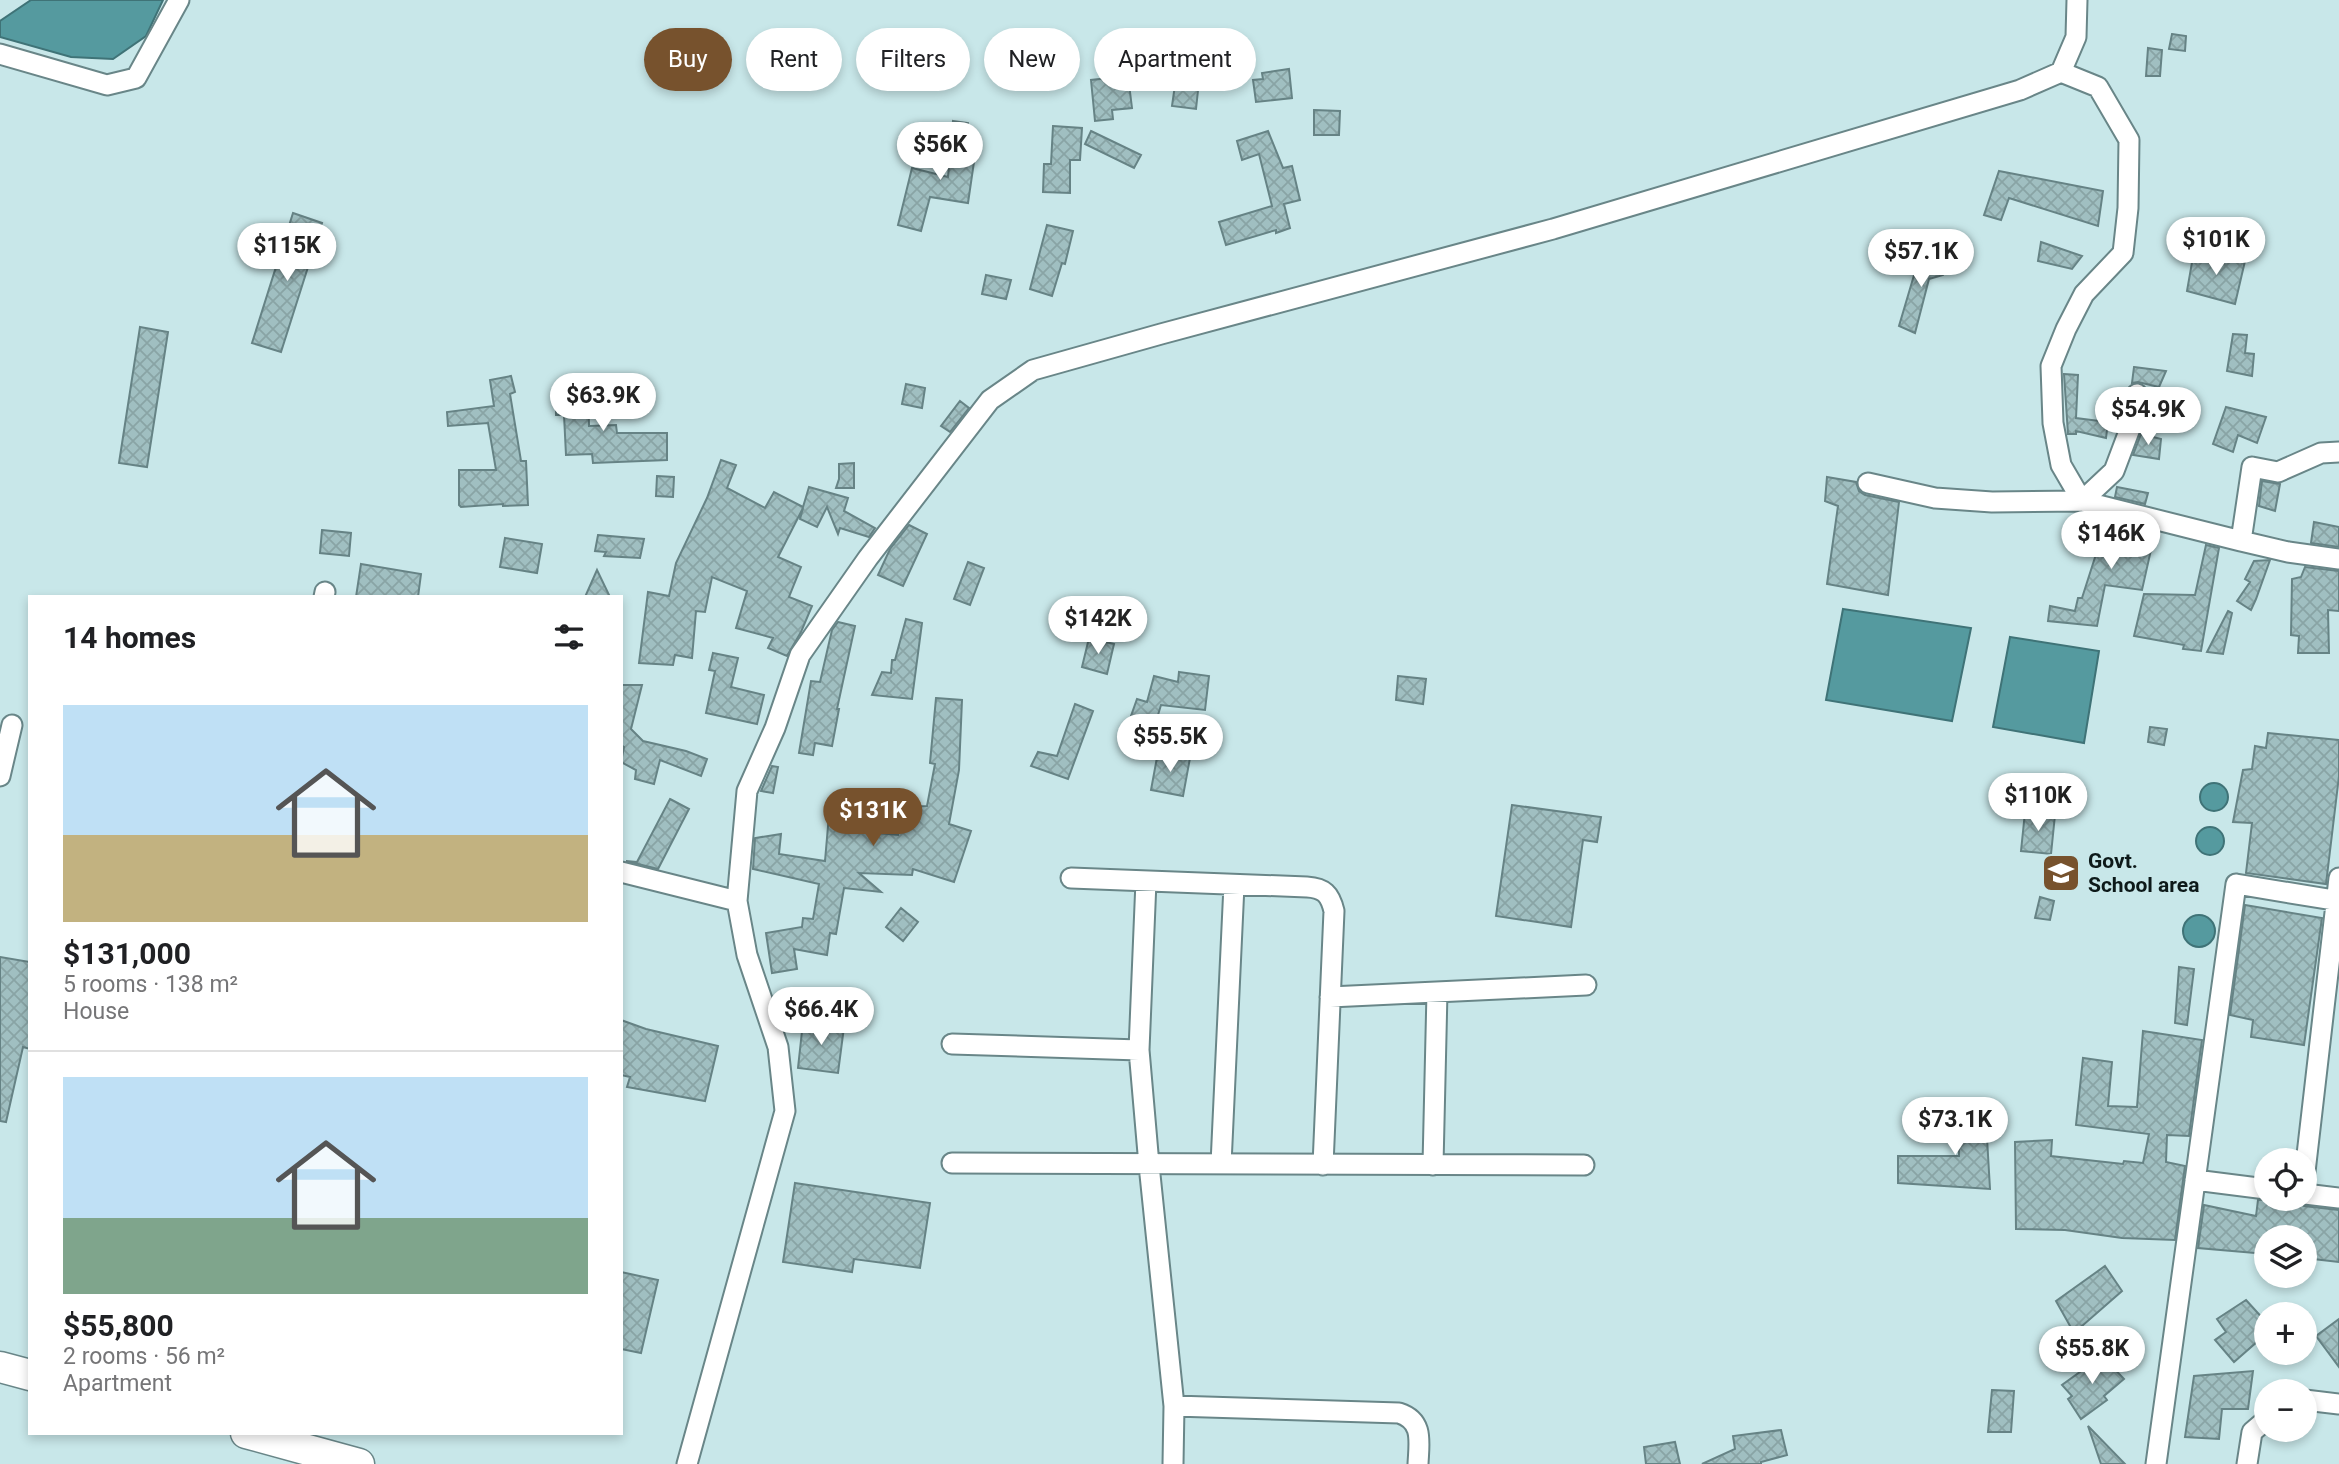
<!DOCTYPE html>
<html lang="en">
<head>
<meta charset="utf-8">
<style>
  body { margin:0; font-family:Roboto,sans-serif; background:#f6f6f6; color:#202124; height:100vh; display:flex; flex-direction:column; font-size:26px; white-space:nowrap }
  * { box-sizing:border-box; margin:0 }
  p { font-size:23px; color:#757577 }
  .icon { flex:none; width:38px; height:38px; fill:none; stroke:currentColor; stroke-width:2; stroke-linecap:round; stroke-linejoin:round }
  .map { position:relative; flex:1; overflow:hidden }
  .sheet { position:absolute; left:28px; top:595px; width:595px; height:840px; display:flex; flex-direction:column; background:#fff; border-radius:0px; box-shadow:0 4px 10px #0003 }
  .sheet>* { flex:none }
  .banner { position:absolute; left:644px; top:28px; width:665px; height:63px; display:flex; gap:14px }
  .buttons { position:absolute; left:2254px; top:1148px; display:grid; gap:14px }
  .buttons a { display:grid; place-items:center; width:63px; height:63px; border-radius:50%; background:#fff; box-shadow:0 4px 10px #0003; font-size:35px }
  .price { position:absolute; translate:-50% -60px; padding:0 16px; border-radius:24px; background:#fff; color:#222; font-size:23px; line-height:46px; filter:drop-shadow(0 2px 4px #0008) }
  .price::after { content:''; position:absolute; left:50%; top:42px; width:21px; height:16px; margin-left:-10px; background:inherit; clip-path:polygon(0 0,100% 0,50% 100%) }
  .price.current { background:#77522d; color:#fff }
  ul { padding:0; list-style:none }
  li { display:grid; align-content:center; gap:14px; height:371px; padding:0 35px }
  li+li { border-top:2px solid #e0e0e0 }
  li span { display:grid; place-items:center; height:217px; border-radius:0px; color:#555 }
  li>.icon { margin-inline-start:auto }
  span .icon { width:126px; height:126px; fill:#fffc; stroke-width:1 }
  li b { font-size:30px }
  h2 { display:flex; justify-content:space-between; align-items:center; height:84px; padding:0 35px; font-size:30px }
  .chip { padding:0 24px; border-radius:32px; background:#fff; box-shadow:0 4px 10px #0003; font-size:24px; line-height:63px }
  .chip.current { background:#77522d; color:#fff }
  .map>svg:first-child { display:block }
</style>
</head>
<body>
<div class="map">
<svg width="2339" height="1464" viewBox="0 0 2339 1464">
  <defs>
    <pattern id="building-cross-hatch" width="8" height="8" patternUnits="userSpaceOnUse" patternTransform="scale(1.75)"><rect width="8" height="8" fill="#a0bfc1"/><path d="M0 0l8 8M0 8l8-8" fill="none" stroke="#89a4a5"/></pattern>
  </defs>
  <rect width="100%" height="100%" fill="#c8e7e9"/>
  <path fill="#559a9f" stroke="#3f7377" stroke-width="2" d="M31 0H163L146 36 113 59 71 57 0 37V21Z
    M1843 609 1971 628 1952 721 1826 700Z
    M2010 637 2099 651 2084 743 1993 727Z
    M2200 797a14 14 0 1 1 28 0a14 14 0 1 1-28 0Z
    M2196 841a14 14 0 1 1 28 0a14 14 0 1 1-28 0Z
    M2183 931a16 16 0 1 1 32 0a16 16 0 1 1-32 0Z"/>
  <path fill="url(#building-cross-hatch)" stroke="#668385" stroke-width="2" d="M2172 34 2186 36 2185 51 2169 49Z
    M2148 48 2162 50 2160 76H2146Z
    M1289 69 1292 98 1256 102 1253 80 1263 79 1262 73Z
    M1128 76 1132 108 1112 110 1113 119 1095 121 1091 80Z
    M1176 78 1199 81 1196 109 1172 106Z
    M1314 110 1340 111 1339 135H1314Z
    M953 121 968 123 966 153 975 155 968 203 930 197 921 231 898 225 912 168 948 177Z
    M1053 126 1082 128 1080 160H1070V193L1043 192 1044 164H1051Z
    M1091 131 1141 155 1134 168 1085 144Z
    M1268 131 1283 168 1292 166 1300 200 1284 204 1290 228 1276 233V230L1226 245 1219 222 1272 206 1259 154 1242 160 1237 141Z
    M1999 171 2103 191 2098 226 2009 198 2001 220 1984 215Z
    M293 213 322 223 281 352 252 343Z
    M1047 225 1073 231 1065 264 1062 263 1052 296 1030 289Z
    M2041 242 2082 256 2072 269 2038 261Z
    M2194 251 2245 261 2235 304 2187 291Z
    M1920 255 1948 258 1943 275 1929 279 1915 333 1899 326Z
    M986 275 1011 280 1006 299 982 294Z
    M140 327 168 332 147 467 119 463Z
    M2233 334 2247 335 2245 353 2254 354 2252 376 2227 371Z
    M2134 367 2166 371 2159 387 2138 382 2132 383Z
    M2064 374 2078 375 2076 418 2108 422 2106 438 2076 431V434H2068Z
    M511 376 515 392 510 394 521 461H526L528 505 503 506V504L461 507 459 505V470H496L488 423 448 426 447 412 494 406 490 380Z
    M588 384 589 426 616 425 617 433H667V460L593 463 592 454 566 455 564 415H556V385Z
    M906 384 925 388 922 408 902 404Z
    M960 401 969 408 950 432 941 426Z
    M2226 407 2266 417 2257 443 2238 435 2233 452 2213 444Z
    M2141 434 2161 439 2159 459 2133 455Z
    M721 460 736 465 727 488 765 508 774 492 803 507 809 487 848 498 844 511 875 528 869 537 840 528 838 534 827 507 817 527 800 519 803 508 778 557 801 567 789 597 812 606 801 632 787 656 768 648 773 638 736 628 747 591 712 577 705 612 696 611 692 658 675 655 673 665 639 663 648 592 669 596 676 563 707 498Z
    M854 463V488H836L839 479V464Z
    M657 476 674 477 673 497 656 496Z
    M1827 477 1856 482 1859 491 1865 495 1899 502 1888 595 1827 584 1838 506 1825 501Z
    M2262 481 2280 484 2275 511 2259 506Z
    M2117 487 2148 493 2145 504 2115 497Z
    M2107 520 2155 532 2142 590 2105 585 2097 626 2048 621 2050 606 2075 611 2078 598H2082Z
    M2314 522 2339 527V547L2311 543Z
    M909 525 927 534 903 586 878 575 890 549Z
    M322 530 351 533 349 556 320 553Z
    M598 535 644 539 640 558 604 556 606 552 595 551Z
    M505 538 542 544 537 573 500 567Z
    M2206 545 2219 548 2201 651 2183 649 2184 645 2134 636 2144 594 2195 595Z
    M2270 560 2256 599 2251 610 2237 601 2250 582 2245 579 2254 561Z
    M968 562 984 568 970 605 954 599Z
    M361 564 421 574 418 597H356Z
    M2305 567 2339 571V611L2328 610 2329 653H2298L2299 636 2291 635 2292 579 2301 577Z
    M597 570 610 597H585Z
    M2228 611 2232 613 2223 654 2207 652Z
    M906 619 922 623 912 699 872 695 882 672 891 673 892 660H895Z
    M838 622 855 626 837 709H839L832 746 815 743 813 755 799 753 811 681 820 682 832 630Z
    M1089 638 1114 644 1107 674 1082 667Z
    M713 653 738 658 731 687 764 695 757 724 706 713 715 671 709 670Z
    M1179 672 1209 676 1205 710 1161 705 1155 725 1131 716 1137 699 1147 702 1154 676 1178 682Z
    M1398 676 1426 679 1423 704 1396 700Z
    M621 685H642L631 729 643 741 686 751 707 759 701 776 660 760 654 784 635 779 636 770 621 762 624 747 621 745Z
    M936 698 962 700 959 770 949 824 971 831 954 882 913 869 912 875 859 873 881 892 844 888 836 934 830 933 827 955 794 949 797 969 772 973 766 933 802 927 803 918 813 919 819 884 753 869 755 838 781 834 779 854 825 861 830 803 850 805 847 830 898 835V807L927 806 935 764 930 763Z
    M1075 704 1093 711 1068 779 1031 766 1038 752 1057 756Z
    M2150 727 2167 729 2164 745 2148 742Z
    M2268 733 2339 740V776L2326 884 2246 873 2252 823 2233 822 2243 770 2252 769 2255 746 2266 748Z
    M1158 752 1190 758 1183 796 1151 790Z
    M772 766 778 767 773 793 761 791Z
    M670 799 689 809 658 869 626 861 637 862Z
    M1512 805 1601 817 1597 842 1583 840 1571 927 1496 916Z
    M2025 812 2055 815 2051 854 2021 851Z
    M2040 897 2054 901 2050 920 2035 918Z
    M2245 905 2322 918 2304 1045 2251 1037 2253 1020 2230 1015Z
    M901 908 918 922 903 941 886 927Z
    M0 957 30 962V1049L23 1047 6 1122 0 1121Z
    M2179 967 2194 969 2187 1025 2175 1023Z
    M621 1020 646 1029 718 1046 705 1101 627 1087 630 1077 621 1075Z
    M803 1022 844 1027 838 1073 798 1068Z
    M2143 1031 2202 1040 2189 1136 2167 1135 2166 1162 2185 1166 2175 1240 2122 1238 2065 1230 2016 1229 2015 1142 2052 1140 2051 1156 2123 1164 2124 1161 2143 1163 2149 1134 2076 1125 2083 1058 2112 1062 2108 1106 2137 1107Z
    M1985 1104 1990 1189 1898 1183V1156H1959V1105Z
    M795 1183 930 1203 920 1268 854 1259 852 1272 783 1262Z
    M2273 1199 2295 1201 2304 1206 2339 1210V1262L2305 1258V1237H2266V1254L2198 1248 2204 1205 2256 1216 2258 1200Z
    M2105 1266 2122 1291 2074 1333 2056 1301Z
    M621 1272 658 1280 641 1353 621 1349Z
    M2246 1300 2266 1322V1334L2234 1362 2215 1340 2226 1332 2217 1319Z
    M2339 1319V1367L2316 1336Z
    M2102 1356 2124 1379 2104 1396 2107 1400 2081 1419 2068 1399 2072 1396 2062 1385Z
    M2253 1371 2248 1409H2222L2219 1439 2185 1437 2194 1376Z
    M1992 1390 2014 1391 2011 1432H1988Z
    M2088 1426 2125 1464H2101Z
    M1781 1430 1787 1455 1761 1462V1464H1702L1735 1449 1733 1436Z
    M1675 1442 1680 1464H1646L1644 1447Z"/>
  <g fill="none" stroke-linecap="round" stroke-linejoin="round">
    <defs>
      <path id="street" d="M0 54 107 85 136 78 179 0
        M2061 72 2098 87 2129 140 2128 208 2123 253 2084 294 2066 329 2051 366 2053 423 2061 465 2082 501 2241 541 2252 467 2278 472 2321 453 2339 452
        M1868 483 1935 498 1992 502 2082 501 2114 471 2134 418 2137 394
        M2241 541 2288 552 2339 559
        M324 597 325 592
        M0 776 12 725
        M621 872 737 901
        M1071 878 1307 887C1324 888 1330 894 1334 911L1323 1165
        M1146 881 1139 1050 1149 1165 1174 1406 1173 1464
        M1330 997 1586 985
        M952 1044 1139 1050
        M952 1163 1584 1165
        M1221 1164 1234 885
        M1433 1165 1437 992
        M2305 1172 2339 878
        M2195 1180 2266 1189
        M2305 1194 2339 1198
        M2305 1400 2339 1404
        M1174 1406 1399 1413C1424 1421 1419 1442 1418 1464
        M687 1464 785 1111 778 1047 747 955 737 901 747 791 775 728 800 655 868 558 990 400 1033 370 1161 334 1553 229 2020 90 2061 72 2076 37 2077 0
        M2156 1464 2236 884 2339 901
        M2247 1464 2252 1432 2266 1420"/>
      <path id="primary" d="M0 1367 30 1375
        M246 1433 359 1464"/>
    </defs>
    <use href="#street" stroke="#698688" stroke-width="23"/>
    <use href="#primary" stroke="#698688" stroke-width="33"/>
    <use href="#street" stroke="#fff" stroke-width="19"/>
    <use href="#primary" stroke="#fff" stroke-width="30"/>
  </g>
  <defs>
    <symbol id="school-square" viewBox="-11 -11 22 22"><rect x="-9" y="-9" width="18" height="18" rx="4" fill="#77522d" stroke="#c8e7e9"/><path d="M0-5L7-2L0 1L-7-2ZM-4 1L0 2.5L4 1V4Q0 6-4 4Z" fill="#fff"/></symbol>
  </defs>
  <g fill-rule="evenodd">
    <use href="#school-square" x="2039" y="851" width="44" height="44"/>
  </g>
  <g text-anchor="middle" stroke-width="7" stroke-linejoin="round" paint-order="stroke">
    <g font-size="21" font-weight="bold" fill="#0d1919" stroke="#c8e7e9" text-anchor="start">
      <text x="2088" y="868">Govt.<tspan x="2088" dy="24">School area</tspan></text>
    </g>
  </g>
</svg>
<div class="buttons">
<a><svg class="icon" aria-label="locate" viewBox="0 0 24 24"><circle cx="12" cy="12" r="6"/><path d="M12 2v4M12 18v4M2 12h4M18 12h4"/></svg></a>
<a><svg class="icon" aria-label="layers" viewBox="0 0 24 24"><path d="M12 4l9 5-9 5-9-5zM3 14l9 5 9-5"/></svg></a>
<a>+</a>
<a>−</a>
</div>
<b class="price" style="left:940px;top:182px">$56K</b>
<b class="price" style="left:2216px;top:277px">$101K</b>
<b class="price" style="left:287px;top:283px">$115K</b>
<b class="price" style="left:1921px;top:289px">$57.1K</b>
<b class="price" style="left:603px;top:433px">$63.9K</b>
<b class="price" style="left:2148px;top:447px">$54.9K</b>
<b class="price" style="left:2111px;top:571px">$146K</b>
<b class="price" style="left:1098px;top:656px">$142K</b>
<b class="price" style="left:1170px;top:774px">$55.5K</b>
<b class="price" style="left:2038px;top:833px">$110K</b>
<b class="price current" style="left:873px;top:848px">$131K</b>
<b class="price" style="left:821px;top:1047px">$66.4K</b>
<b class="price" style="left:1955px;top:1157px">$73.1K</b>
<b class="price" style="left:2092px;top:1386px">$55.8K</b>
<div class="banner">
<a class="chip current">Buy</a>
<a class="chip">Rent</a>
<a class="chip">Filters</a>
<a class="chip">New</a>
<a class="chip">Apartment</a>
</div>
<section class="sheet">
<h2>14 homes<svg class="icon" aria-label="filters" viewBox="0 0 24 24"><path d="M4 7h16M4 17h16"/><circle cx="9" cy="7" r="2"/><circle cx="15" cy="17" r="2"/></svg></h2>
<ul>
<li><span style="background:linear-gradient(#bfe0f5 60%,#c2b280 0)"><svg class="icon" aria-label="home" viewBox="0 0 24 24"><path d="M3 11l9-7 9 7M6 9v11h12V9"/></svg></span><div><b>$131,000</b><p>5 rooms · 138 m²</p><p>House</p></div></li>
<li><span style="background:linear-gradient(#bfe0f5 65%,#7fa58c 0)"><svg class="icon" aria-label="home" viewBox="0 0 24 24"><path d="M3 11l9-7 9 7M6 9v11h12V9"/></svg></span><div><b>$55,800</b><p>2 rooms · 56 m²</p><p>Apartment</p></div></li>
</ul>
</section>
</div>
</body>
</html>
